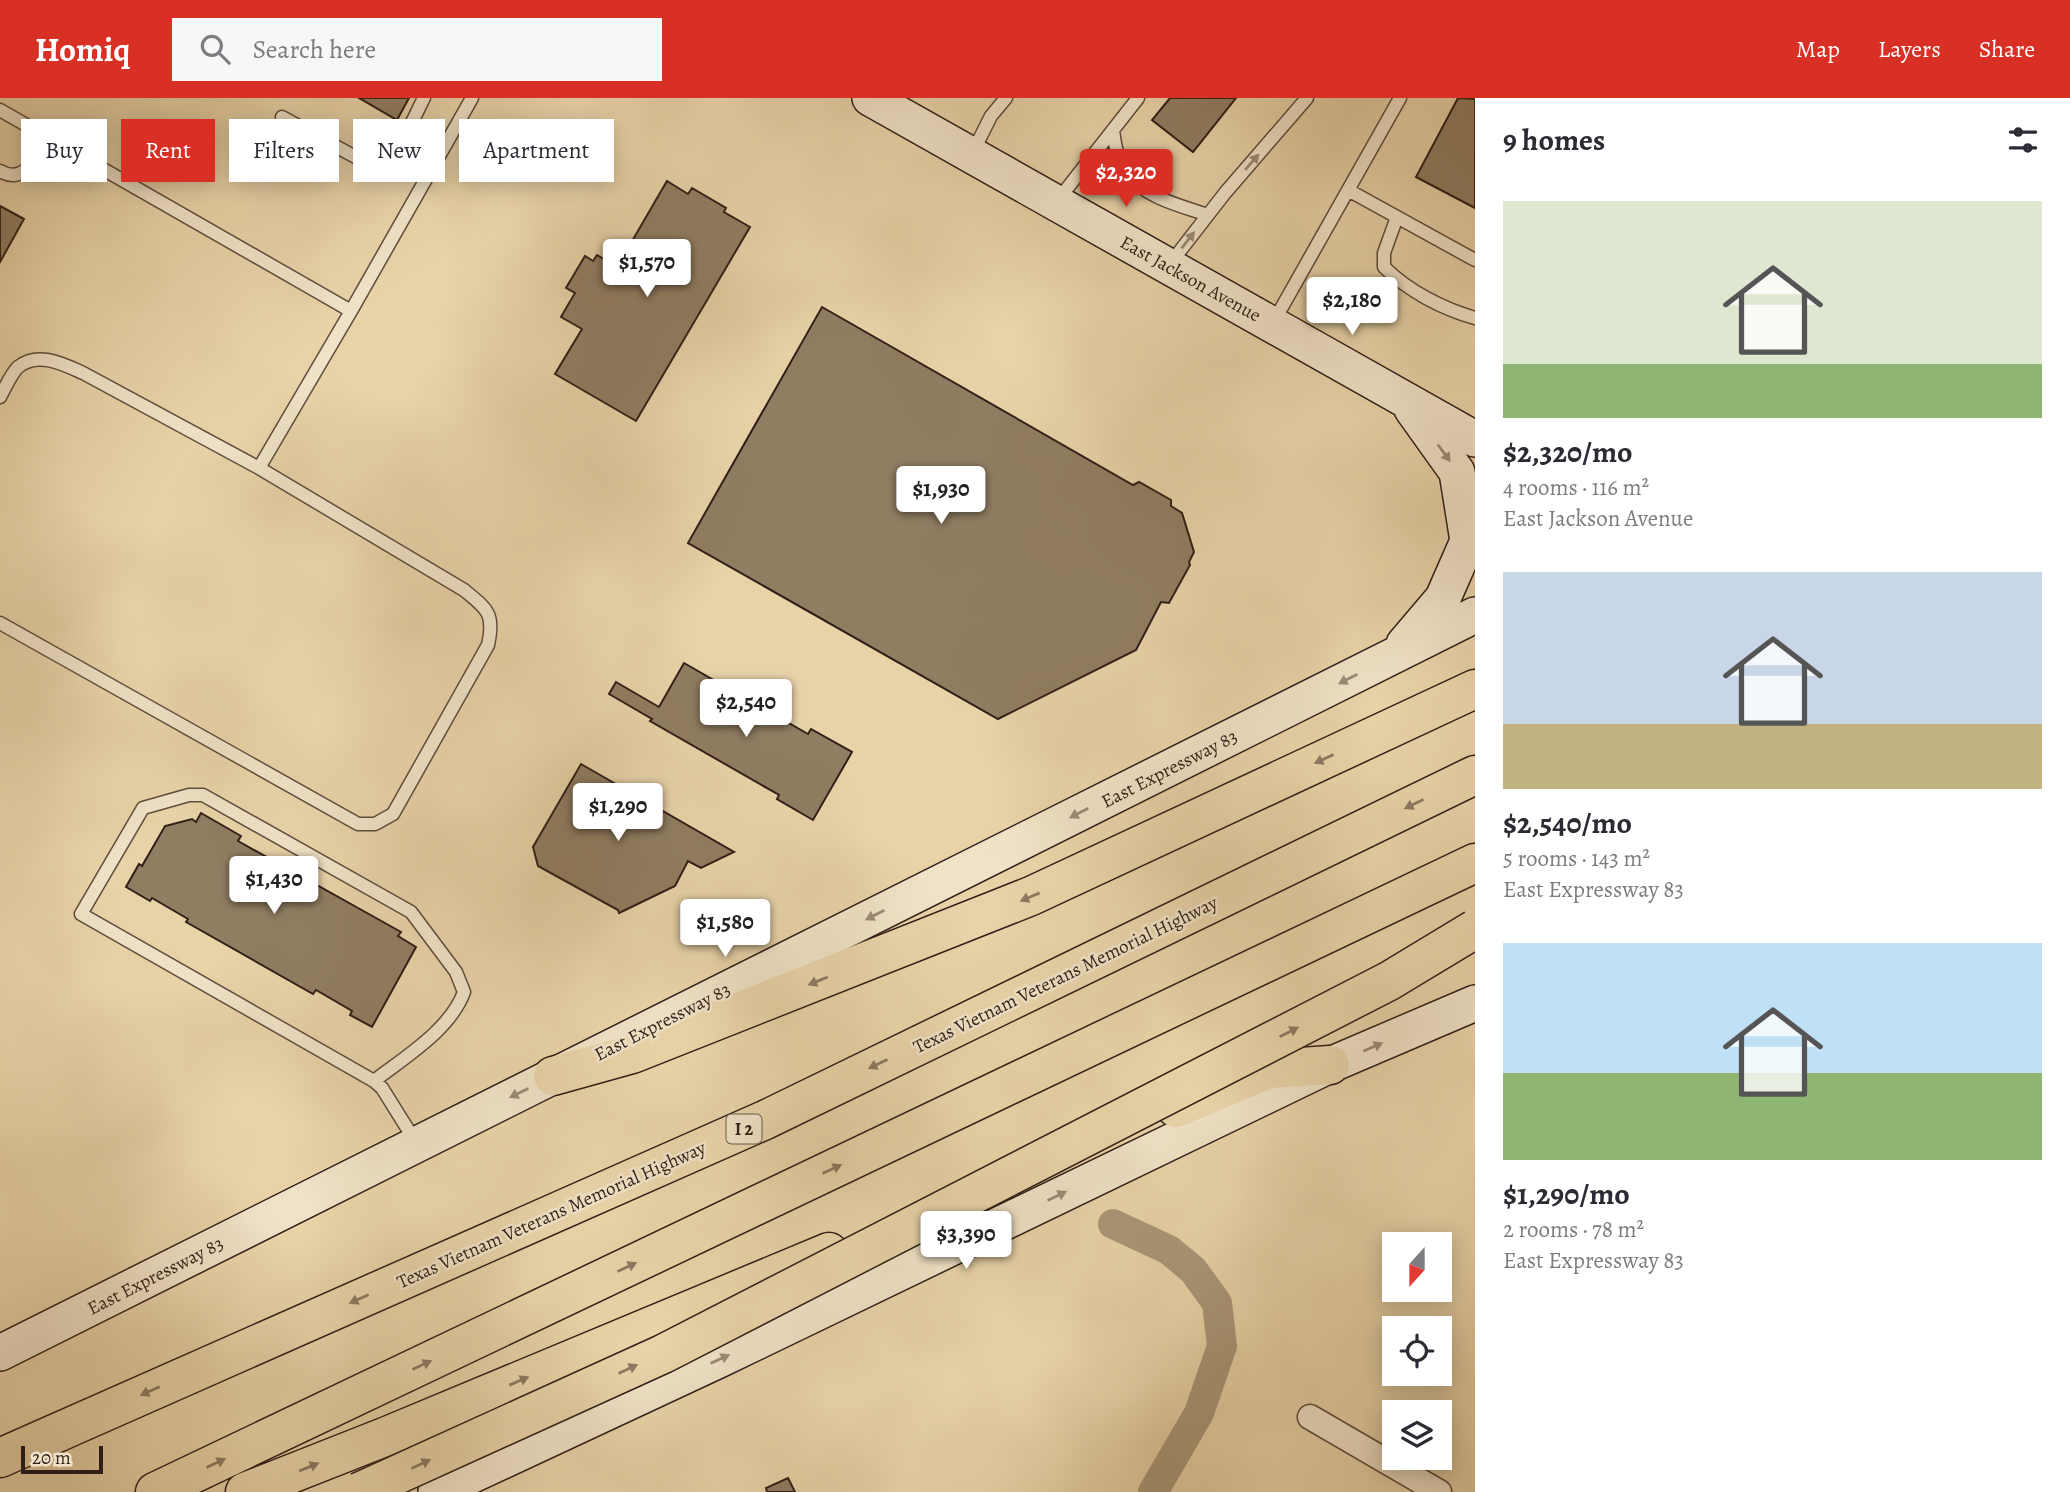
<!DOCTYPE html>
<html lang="en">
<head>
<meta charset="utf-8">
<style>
  body { margin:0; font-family:Alegreya,serif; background:#f7f7f7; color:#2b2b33; height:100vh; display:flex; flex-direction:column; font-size:26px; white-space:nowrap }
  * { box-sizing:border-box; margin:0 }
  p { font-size:23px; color:#7c7c81 }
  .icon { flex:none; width:38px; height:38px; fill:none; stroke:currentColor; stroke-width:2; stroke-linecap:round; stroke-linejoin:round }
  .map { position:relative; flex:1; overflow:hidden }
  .side { display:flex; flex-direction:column; background:#fff; width:595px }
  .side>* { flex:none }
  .guide { position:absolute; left:21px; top:21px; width:665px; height:63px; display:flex; gap:14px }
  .needle { width:46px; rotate:201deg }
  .tools { position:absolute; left:1382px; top:1134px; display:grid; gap:14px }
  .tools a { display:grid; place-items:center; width:70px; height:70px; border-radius:0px; background:#fff; box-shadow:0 4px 18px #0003; font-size:35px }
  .scale { position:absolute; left:21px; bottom:18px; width:82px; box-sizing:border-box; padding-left:7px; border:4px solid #301f16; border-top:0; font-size:19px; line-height:24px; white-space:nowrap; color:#301f16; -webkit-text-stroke:5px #f0e2c7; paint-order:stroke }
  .price { position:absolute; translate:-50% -60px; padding:0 16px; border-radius:7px; background:#fff; color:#222; font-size:23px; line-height:46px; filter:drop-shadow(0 2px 4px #0008) }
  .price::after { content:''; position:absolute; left:50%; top:42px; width:21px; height:16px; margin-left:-10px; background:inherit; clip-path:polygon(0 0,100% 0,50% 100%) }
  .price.on { background:#d93025; color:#fff }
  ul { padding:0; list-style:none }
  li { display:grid; align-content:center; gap:14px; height:371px; padding:0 28px }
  li span { display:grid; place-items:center; height:217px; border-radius:0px; color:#555 }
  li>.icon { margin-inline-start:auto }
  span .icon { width:126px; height:126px; fill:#fffc; stroke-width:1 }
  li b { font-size:30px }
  h2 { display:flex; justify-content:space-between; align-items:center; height:84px; padding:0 28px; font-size:30px }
  .pill { padding:0 24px; border-radius:0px; background:#fff; box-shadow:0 4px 18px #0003; font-size:24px; line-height:63px }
  .pill.on { background:#d93025; color:#fff }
  header { display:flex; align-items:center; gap:42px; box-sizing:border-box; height:98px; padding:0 35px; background:#d93025; color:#fff }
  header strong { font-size:33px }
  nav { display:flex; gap:38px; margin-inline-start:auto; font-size:24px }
  .search { width:490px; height:63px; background:#f7f7f7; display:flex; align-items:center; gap:18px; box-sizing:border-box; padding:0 24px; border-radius:0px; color:#7c7c81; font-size:26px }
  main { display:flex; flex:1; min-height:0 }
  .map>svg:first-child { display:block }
</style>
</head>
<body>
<header>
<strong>Homiq</strong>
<div class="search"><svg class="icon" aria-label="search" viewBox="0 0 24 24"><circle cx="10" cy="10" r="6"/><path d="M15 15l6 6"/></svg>Search here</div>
<nav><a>Map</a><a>Layers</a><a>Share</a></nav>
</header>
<main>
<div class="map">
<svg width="1475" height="1394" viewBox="0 0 1475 1394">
  <rect width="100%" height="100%" fill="#e8d3a9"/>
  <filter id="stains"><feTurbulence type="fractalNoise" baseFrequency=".00286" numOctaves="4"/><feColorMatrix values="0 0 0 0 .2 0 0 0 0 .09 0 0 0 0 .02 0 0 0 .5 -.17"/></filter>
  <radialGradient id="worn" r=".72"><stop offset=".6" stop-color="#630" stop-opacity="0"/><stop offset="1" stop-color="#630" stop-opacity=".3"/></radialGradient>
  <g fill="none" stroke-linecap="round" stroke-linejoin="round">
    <path stroke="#a99677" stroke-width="30" d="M1113 1126 1169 1152 1193 1172 1217 1205 1222 1248 1199 1315 1153 1394"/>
  </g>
  <path fill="#907d62" stroke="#301f16" stroke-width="2" d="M359 0H409L397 22Z
    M1170 0H1236L1193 54 1152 22Z
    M1458 0 1475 1V110L1416 79Z
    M667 83 688 96 692 90 726 110 724 114 750 129 636 323 555 276 582 231 561 219 575 195 566 190 585 158 593 163 597 157 617 169Z
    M0 108 24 121 0 164Z
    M822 209 1133 387 1139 384 1171 402V408L1182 415 1194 454 1189 464 1190 467 1169 505 1161 504 1136 552 998 621 688 445Z
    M684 565 808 636 811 631 852 654 813 722 777 701 779 697 650 623 652 621 609 596 616 584 659 609Z
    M581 666 734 754 701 770 688 763 675 788 619 815 618 812 538 768 533 749Z
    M201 715 241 738 238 743 401 834 398 838 416 849 372 929 350 917 352 913 316 892 313 896 186 824 188 821 152 800 150 803 126 789 139 766 142 768 165 728 192 721 196 724Z
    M788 1380 795 1394H767L766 1390Z"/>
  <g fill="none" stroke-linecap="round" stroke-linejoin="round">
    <defs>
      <path id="lane" d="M0 12 351 213 472 0
        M282 19 361 62C397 70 410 26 424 0
        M1113 32C1115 47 1117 61 1126 74 1143 99 1181 108 1208 117
        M972 56 991 18 1006 0
        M0 73C25 88 37 57 47 39
        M1348 92 1475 162
        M1058 102 1138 0
        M1397 119 1384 155V169C1408 193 1443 211 1475 220
        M1169 167 1225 95 1307 0
        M1273 225 1400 0
        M0 299C5 290 11 276 18 269 38 253 63 266 83 275L259 370 464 492C487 511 495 515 488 547L393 716 375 726H358L0 525
        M259 370 351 213
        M374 983C405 959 450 932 464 894L456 874 411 814 203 697H189L143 710 81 816 374 983 382 990 417 1046"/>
      <path id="street" d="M1310 1319 1439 1394"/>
      <path id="secondary" d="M870 0 1475 341
        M1404 546 1443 500 1468 443 1457 374 1412 311
        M0 1255 1475 517
        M436 1394 719 1262 1330 967 1475 905"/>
      <path id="highway" d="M553 978 632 956 1031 798 1475 591
        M1176 1010 1269 971 1330 967
        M0 1360 765 1022 1475 677
        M155 1394 1475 765
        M245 1394 387 1338 829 1154"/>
    </defs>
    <use href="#lane" stroke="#5e4c3b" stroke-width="15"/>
    <use href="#street" stroke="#5e4c3b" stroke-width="27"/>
    <use href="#secondary" stroke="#301f16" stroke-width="38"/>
    <use href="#highway" stroke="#301f16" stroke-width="41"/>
    <use href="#lane" stroke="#f0e2c7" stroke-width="12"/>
    <use href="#street" stroke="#f0e2c7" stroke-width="24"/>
    <use href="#secondary" stroke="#f0e2c7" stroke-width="35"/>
    <use href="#highway" stroke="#e8d3a9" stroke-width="38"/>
    <defs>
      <path id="highway-bridge" d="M359 1394 663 1256 1389 883 1475 831"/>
    </defs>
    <use href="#highway-bridge" stroke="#301f16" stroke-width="41" stroke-linecap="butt"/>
    <use href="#highway-bridge" stroke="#e8d3a9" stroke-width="38"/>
  </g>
  <defs><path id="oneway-solid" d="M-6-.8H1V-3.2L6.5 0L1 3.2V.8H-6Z" transform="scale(1.75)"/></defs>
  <g fill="#9a8a77">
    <use href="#oneway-solid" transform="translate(1252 64) rotate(-49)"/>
    <use href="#oneway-solid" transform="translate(1188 142) rotate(-52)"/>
    <use href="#oneway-solid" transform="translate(1444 355) rotate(54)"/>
    <use href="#oneway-solid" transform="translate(1348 581) rotate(153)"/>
    <use href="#oneway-solid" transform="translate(1079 715) rotate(153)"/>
    <use href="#oneway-solid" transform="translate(875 817) rotate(153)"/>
    <use href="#oneway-solid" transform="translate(1373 949) rotate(-23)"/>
    <use href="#oneway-solid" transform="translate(519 995) rotate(154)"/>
    <use href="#oneway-solid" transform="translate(1057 1098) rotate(-26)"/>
    <use href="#oneway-solid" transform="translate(720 1261) rotate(-25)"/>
  </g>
  <g fill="#8c7960">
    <use href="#oneway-solid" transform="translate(1324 661) rotate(155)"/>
    <use href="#oneway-solid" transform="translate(1414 706) rotate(154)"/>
    <use href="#oneway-solid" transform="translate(1030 799) rotate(157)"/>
    <use href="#oneway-solid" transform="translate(818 883) rotate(158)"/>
    <use href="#oneway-solid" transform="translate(1289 934) rotate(-27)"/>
    <use href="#oneway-solid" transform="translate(878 966) rotate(154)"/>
    <use href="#oneway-solid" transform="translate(832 1071) rotate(-25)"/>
    <use href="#oneway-solid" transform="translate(627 1169) rotate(-25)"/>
    <use href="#oneway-solid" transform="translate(359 1201) rotate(156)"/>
    <use href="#oneway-solid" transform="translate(422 1267) rotate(-25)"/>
    <use href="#oneway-solid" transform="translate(628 1271) rotate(-25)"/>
    <use href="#oneway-solid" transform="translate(519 1283) rotate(-23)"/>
    <use href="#oneway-solid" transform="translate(150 1293) rotate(156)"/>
    <use href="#oneway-solid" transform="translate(216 1365) rotate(-25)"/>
    <use href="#oneway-solid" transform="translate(421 1366) rotate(-25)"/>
    <use href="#oneway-solid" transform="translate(309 1369) rotate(-22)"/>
  </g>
  <g text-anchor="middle" stroke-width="5" stroke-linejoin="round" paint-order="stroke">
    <rect fill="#f0e2c7" stroke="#6a5a4b" stroke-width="2" x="726.5" y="1016.5" width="35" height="29" rx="5"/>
    <g font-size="18" font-weight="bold" fill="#301f16">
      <text x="744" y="1037">I 2</text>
    </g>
    <g font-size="19" fill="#301f16" stroke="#f0e2c7">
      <text transform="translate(1191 180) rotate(29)" y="7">East Jackson Avenue</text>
      <text transform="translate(1169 670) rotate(-27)" y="7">East Expressway 83</text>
      <text transform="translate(1065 876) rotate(-26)" y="7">Texas Vietnam Veterans Memorial Highway</text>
      <text transform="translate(662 923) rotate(-27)" y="7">East Expressway 83</text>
      <text transform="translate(551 1116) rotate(-24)" y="7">Texas Vietnam Veterans Memorial Highway</text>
      <text transform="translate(155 1177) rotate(-27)" y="7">East Expressway 83</text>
    </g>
  </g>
  <rect width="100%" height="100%" filter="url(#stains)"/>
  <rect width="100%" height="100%" fill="url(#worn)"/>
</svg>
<div class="tools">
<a><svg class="needle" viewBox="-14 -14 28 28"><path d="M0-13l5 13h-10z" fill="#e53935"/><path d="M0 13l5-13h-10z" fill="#7c7c81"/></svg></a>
<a><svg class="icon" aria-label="locate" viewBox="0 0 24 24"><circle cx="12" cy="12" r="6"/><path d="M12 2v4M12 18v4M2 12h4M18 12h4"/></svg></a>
<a><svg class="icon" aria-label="layers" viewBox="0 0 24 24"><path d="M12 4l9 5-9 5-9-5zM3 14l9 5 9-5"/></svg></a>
</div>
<div class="scale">20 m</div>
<b class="price on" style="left:1126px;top:111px">$2,320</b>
<b class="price" style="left:647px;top:201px">$1,570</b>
<b class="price" style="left:1352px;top:239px">$2,180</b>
<b class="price" style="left:941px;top:428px">$1,930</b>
<b class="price" style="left:746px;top:641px">$2,540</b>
<b class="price" style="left:618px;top:745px">$1,290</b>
<b class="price" style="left:274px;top:818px">$1,430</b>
<b class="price" style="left:725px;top:861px">$1,580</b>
<b class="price" style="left:966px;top:1173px">$3,390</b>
<div class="guide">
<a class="pill">Buy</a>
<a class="pill on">Rent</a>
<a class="pill">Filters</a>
<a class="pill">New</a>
<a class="pill">Apartment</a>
</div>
</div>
<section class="side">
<h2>9 homes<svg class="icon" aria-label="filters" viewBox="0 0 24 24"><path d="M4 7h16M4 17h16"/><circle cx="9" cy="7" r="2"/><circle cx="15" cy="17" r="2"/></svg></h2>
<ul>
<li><span style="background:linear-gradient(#dfe7d0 75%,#8fb573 0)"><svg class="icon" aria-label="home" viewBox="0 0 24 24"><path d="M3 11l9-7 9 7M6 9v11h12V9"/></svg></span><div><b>$2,320/mo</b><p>4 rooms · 116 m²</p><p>East Jackson Avenue</p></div></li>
<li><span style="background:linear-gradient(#c9d6e8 70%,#c2b280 0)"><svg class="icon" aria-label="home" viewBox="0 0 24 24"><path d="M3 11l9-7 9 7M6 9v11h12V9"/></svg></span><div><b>$2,540/mo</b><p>5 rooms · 143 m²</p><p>East Expressway 83</p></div></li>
<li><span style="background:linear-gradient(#bfe0f5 60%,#8fb573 0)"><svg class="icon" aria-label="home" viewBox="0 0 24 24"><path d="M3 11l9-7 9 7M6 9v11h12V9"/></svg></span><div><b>$1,290/mo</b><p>2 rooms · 78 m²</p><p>East Expressway 83</p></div></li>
</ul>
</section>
</main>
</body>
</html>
